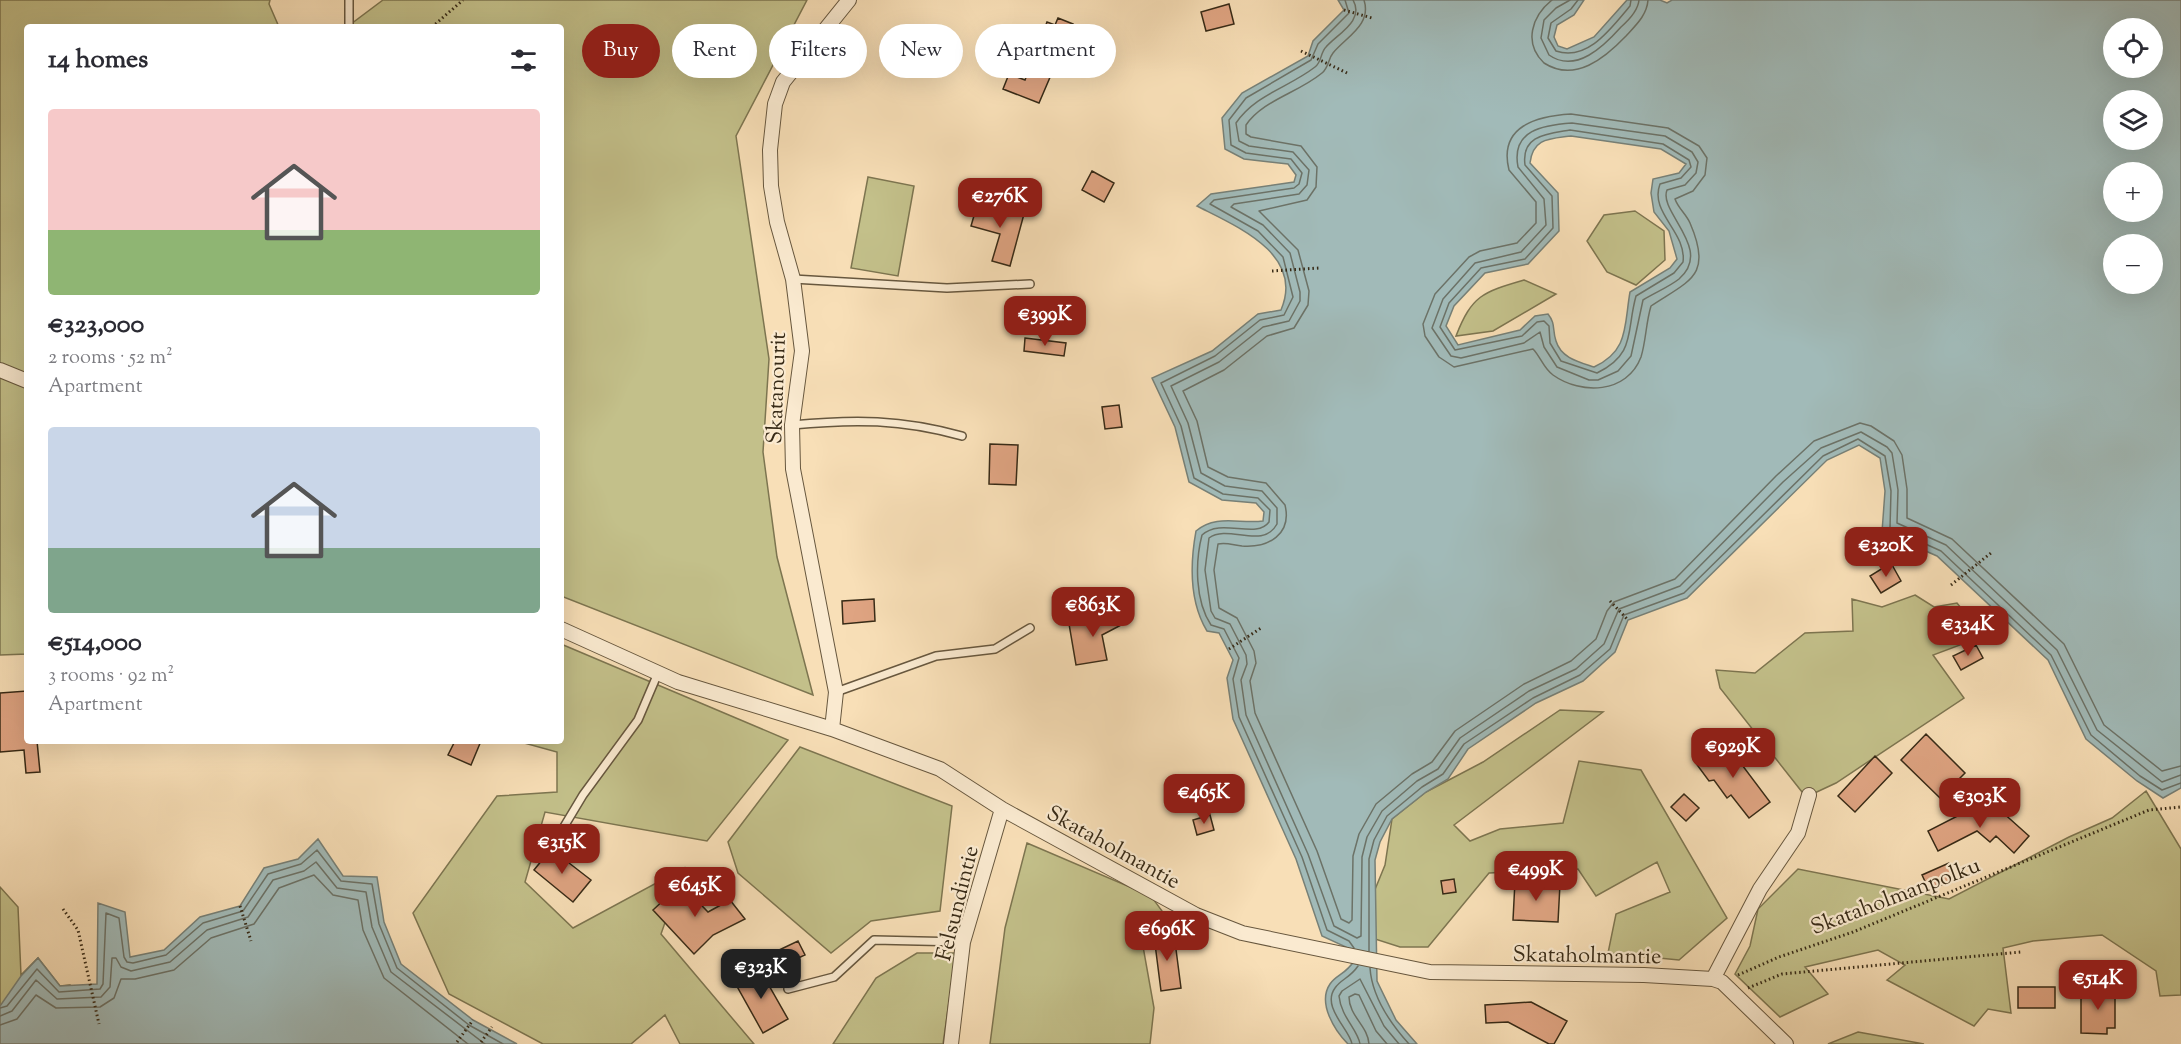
<!DOCTYPE html>
<html lang="en">
<head>
<meta charset="utf-8">
<style>
  body { margin:0; font-family:"Sorts Mill Goudy",serif; background:#f7f7f7; color:#2b2b33; height:100vh; display:flex; flex-direction:column; font-size:22px; white-space:nowrap }
  * { box-sizing:border-box; margin:0 }
  p { font-size:20px; color:#7c7c81 }
  .icon { flex:none; width:33px; height:33px; fill:none; stroke:currentColor; stroke-width:2; stroke-linecap:round; stroke-linejoin:round }
  .map { position:relative; flex:1; overflow:hidden }
  .details { position:absolute; left:24px; top:24px; width:540px; height:720px; display:flex; flex-direction:column; background:#fff; border-radius:6px; box-shadow:0 6px 24px #0002 }
  .details>* { flex:none }
  .banner { position:absolute; left:582px; top:24px; width:570px; height:54px; display:flex; gap:12px }
  .tools { position:absolute; left:2103px; top:18px; display:grid; gap:12px }
  .tools a { display:grid; place-items:center; width:60px; height:60px; border-radius:50%; background:#fff; box-shadow:0 6px 24px #0002; font-size:30px }
  .price { position:absolute; translate:-50% -51px; padding:0 14px; border-radius:12px; background:#8f2418; color:#fff; font-size:20px; line-height:39px; filter:drop-shadow(0 2px 3px #0008) }
  .price::after { content:''; position:absolute; left:50%; top:36px; width:18px; height:14px; margin-left:-9px; background:inherit; clip-path:polygon(0 0,100% 0,50% 100%) }
  .price.current { background:#222; color:#fff }
  ul { padding:0; list-style:none }
  li { display:grid; align-content:center; gap:12px; height:318px; padding:0 24px }
  li span { display:grid; place-items:center; height:186px; border-radius:6px; color:#555 }
  li>.icon { margin-inline-start:auto }
  span .icon { width:108px; height:108px; fill:#fffc; stroke-width:1 }
  li b { font-size:26px }
  h2 { display:flex; justify-content:space-between; align-items:center; height:72px; padding:0 24px; font-size:26px }
  .chip { padding:0 21px; border-radius:27px; background:#fff; box-shadow:0 6px 24px #0002; font-size:21px; line-height:54px }
  .chip.current { background:#8f2418; color:#fff }
  .map>svg:first-child { display:block }
</style>
</head>
<body>
<div class="map">
<svg width="2181" height="1044" viewBox="0 0 2181 1044">
  <rect width="100%" height="100%" fill="#f8dfb7"/>
  <filter id="stains"><feTurbulence type="fractalNoise" baseFrequency=".00333" numOctaves="4"/><feColorMatrix values="0 0 0 0 .2 0 0 0 0 .09 0 0 0 0 .02 0 0 0 .5 -.17"/></filter>
  <radialGradient id="worn" r=".72"><stop offset=".6" stop-color="#630" stop-opacity="0"/><stop offset="1" stop-color="#630" stop-opacity=".3"/></radialGradient>
  <path fill="#c3c08a" stroke="#7d7550" stroke-width="1.5" d="M0 0H270L269 4 279 27H27V654L0 655Z
    M383 0H807L736 136 769 359 763 452 777 557 813 695 561 596V27H347Z
    M868 177 914 186 898 276 851 268Z
    M1635 211 1664 231 1665 260 1636 285 1607 272 1587 241 1604 215Z
    M1524 280 1556 294 1493 331 1456 336C1472 295 1483 292 1524 280Z
    M1915 595 1934 607 1957 603 1984 636 1933 655 1964 698 1836 783 1806 797 1720 688 1716 670 1755 673 1805 633 1853 631 1852 599 1882 607Z
    M561 644 788 740 707 841 545 812 525 882 573 928 684 868 661 934 754 1044H680L665 1015 631 1044H543L449 994 413 913 497 796 557 792V752L517 741H561Z
    M1560 710 1603 712 1454 825 1470 841 1500 829 1563 823 1579 761 1641 770 1727 918 1679 960 1608 953 1616 914 1670 892 1657 862 1596 896 1578 869 1489 873 1428 947H1400L1375 939 1374 892 1385 865 1392 819 1426 792 1483 762Z
    M800 747 952 806 940 911 871 921 831 953 738 873 728 842Z
    M2146 791 2181 849V995L2160 996 2156 971 2102 935 2033 941 2003 948 2011 1013 1988 1009 1974 1026 1887 980 1905 965 1878 950 1805 967 1828 994 1780 1017 1735 974 1750 946 1758 909 1798 869 1949 899 2069 837 2112 818Z
    M1027 843 1151 896 1165 915 1139 924 1154 1008 1150 1044H990L1005 928Z
    M0 887 18 907 21 975 38 958 60 986 69 985 0 1044Z
    M917 953H956L943 1044H833L876 978Z
    M1858 1032 1924 1044H1828Z"/>
  <path fill="#a1bab8" stroke="#778077" stroke-width="1.5" fill-rule="evenodd" d="M1338 0H1584L1574 15 1557 25 1554 37 1558 46 1567 49 1594 37 1627 0H1660L1667 3 1672 0H2181V788L2163 798 2137 781 2086 739 2048 660 1937 556 1882 532 1885 491 1880 458 1859 445 1827 460 1687 598 1628 620 1615 652 1583 681 1536 703 1468 749 1448 779 1426 792 1392 819 1380 842 1375 860 1377 981 1396 1020 1417 1044H1348C1335 1031 1317 1003 1330 984 1336 975 1346 974 1354 961L1346 947 1322 936 1296 859 1233 719 1227 678 1233 660 1219 633 1207 631C1189 601 1190 564 1196 531 1216 514 1239 524 1263 521L1264 512 1256 503 1222 500 1189 482 1175 427 1152 378 1212 351 1258 314 1281 310C1305 254 1236 226 1197 206L1211 194 1294 182 1296 175 1288 164 1244 159 1225 149 1222 118 1242 93 1308 56 1313 41 1344 10ZM2114 28H2152V68H2114ZM2114 100H2152V140H2114ZM1571 136 1661 149 1686 164 1679 173 1653 179 1651 193 1654 212 1669 231 1677 259 1670 268 1630 292C1624 326 1629 351 1594 367 1579 362 1561 358 1556 341 1552 329 1556 324 1548 314L1535 316 1520 330 1458 345 1446 326 1454 306 1485 273 1528 264 1559 231 1558 193 1530 163C1533 138 1549 139 1571 136ZM2114 172H2152V212H2114ZM2114 244H2152V284H2114Z
    M318 839 343 876 377 877 384 922 401 964 473 1020 517 1044H0V1006L21 976 38 958 60 986 97 984 98 903 125 912 130 957 164 950 200 917 240 906 264 868 298 859Z"/>
  <g fill="none" stroke-linecap="round" stroke-linejoin="round">
    <path stroke="#6c7267" stroke-width="1.5" d="M1345 0 1349 13 1318 44 1311 60 1246 98 1229 120 1231 145 1246 153 1291 159 1302 173 1299 184 1294 188 1214 200 1210 204 1258 231 1283 257 1293 297 1284 315 1260 320 1215 356 1161 383 1181 426 1194 478 1223 494 1258 498 1270 510 1269 522C1256 540 1221 517 1202 535 1195 562 1195 601 1211 625L1224 629 1239 658 1233 679 1239 717 1302 857 1327 930 1349 941 1354 948
      M1353 0C1365 21 1337 34 1326 47 1320 53 1322 62 1315 67 1288 88 1256 94 1236 123L1239 141 1249 146 1293 152 1309 170 1307 185 1299 194 1234 204 1231 207 1263 225 1290 253 1300 292V301L1289 321 1263 327 1219 362 1171 386 1188 423 1201 473 1225 486 1262 491 1277 508V524C1263 550 1228 524 1209 538L1205 570 1211 611 1215 618 1230 624 1246 655 1247 664 1241 680 1246 715 1308 854 1334 926 1357 938 1361 936 1362 857 1367 837 1382 811 1417 781 1438 769 1460 738 1529 691 1576 669 1604 644 1619 609 1680 586 1783 482 1821 448 1861 432 1887 447 1892 453 1898 490 1897 523 1946 545 2057 650 2097 730 2162 782 2181 775
      M1364 0C1372 25 1346 37 1333 53 1328 59 1329 67 1322 73 1298 93 1263 100 1246 125V134L1251 137 1301 146 1317 167 1316 187 1307 200 1259 211 1298 250 1309 291 1308 305 1294 328 1267 336 1224 370 1183 391 1197 421 1208 467 1228 477 1266 483 1285 505C1292 534 1269 548 1242 546 1233 545 1226 542 1218 544L1214 570 1219 608 1237 618 1254 651 1256 663 1250 681 1255 713 1317 851 1341 919 1349 923 1352 920 1353 856 1359 834 1376 804 1412 774 1432 762 1455 731 1524 684 1571 661 1596 639 1607 611 1614 602 1675 579 1776 476 1814 441 1860 423 1871 426 1894 441 1902 455 1907 489V518L1952 539 2064 644 2104 725 2162 771 2181 766
      M1552 0C1532 16 1523 43 1544 63 1575 83 1605 58 1626 36 1636 25 1647 15 1648 0
      M1570 0 1556 8 1544 20 1541 38 1549 55C1576 74 1604 46 1621 27 1629 20 1638 11 1639 0
      M1578 0 1571 9 1551 23 1548 38 1556 51C1588 62 1612 27 1630 6L1631 0
      M1571 114 1668 128 1699 146 1707 158 1705 175 1693 191 1675 199C1678 208 1686 214 1690 223 1713 276 1690 280 1651 306 1646 322 1646 341 1641 357 1627 394 1581 395 1553 375 1544 369 1540 356 1533 349L1454 367 1439 357 1425 336 1423 324 1435 294 1469 257 1480 251 1517 243 1536 223V202L1509 170C1498 126 1537 116 1571 114Z
      M1572 123 1665 136 1692 152 1698 162 1696 173 1685 185 1667 190C1658 212 1714 249 1679 279 1669 287 1654 293 1643 300L1631 356 1618 371 1598 380H1589L1557 367 1544 347 1540 332 1524 343 1461 358 1451 356 1432 328 1443 299 1475 263 1521 252 1546 225 1544 199 1518 167C1511 130 1543 125 1572 123Z
      M1570 130 1663 144 1689 160 1691 167 1681 178 1660 184C1649 213 1687 232 1683 262L1674 273 1636 296C1626 332 1636 354 1597 373L1561 361 1550 343 1549 326 1544 321 1537 322 1522 336 1455 350 1440 327 1449 303 1481 268 1525 259 1553 228 1552 196 1525 165C1521 135 1547 134 1570 130Z
      M1369 951V859L1374 840 1387 816 1422 787 1443 774 1464 744 1533 698 1580 675 1610 649 1624 615 1684 593 1823 456 1858 439 1885 456 1891 491 1890 528 1941 551 2051 655 2091 735 2140 776 2162 790 2181 783
      M1370 968C1372 997 1390 1023 1409 1044
      M0 1008 7 1006 37 969 59 992 100 989 103 984 106 913 119 918 124 957 127 962 133 963 166 955 203 923 243 911 268 874 301 864 317 850 341 881 372 884 379 924 397 968 469 1025 503 1044
      M0 1016 12 1011 36 980 57 999 101 997 110 987 112 958H116L121 967 131 971 170 962 207 930 248 917 273 880 304 871 316 862 337 888 366 892 372 927 391 972 485 1044
      M0 1025 17 1019 36 995 56 1008 100 1007 114 998 121 979H135L174 970 211 938 254 924 279 888 314 875 333 895 358 900 363 930 384 978 468 1044
      M1352 1044C1350 1030 1321 1007 1335 988 1341 979 1350 978 1358 966
      M1360 1044C1358 1030 1341 1017 1339 996L1342 991 1360 979 1384 1026 1399 1044
      M1369 1044C1368 1026 1349 1016 1349 997L1355 994 1359 995 1376 1031 1387 1044"/>
  </g>
  <path fill="#dfa482" stroke="#372a16" stroke-width="1.5" d="M1229 4 1234 24 1206 31 1201 12Z
    M1058 18 1073 24 1070 31 1077 34 1061 71 1054 68 1039 103 1003 89 1009 74 1025 80 1047 22 1055 25Z
    M1092 171 1114 183 1104 202 1082 190Z
    M978 202 1024 214 1010 266 992 261 1000 234 971 226Z
    M1025 338 1066 343 1064 356 1024 351Z
    M1119 405 1122 427 1105 429 1102 407Z
    M990 444 1018 445 1016 485 989 484Z
    M1891 563 1901 581 1881 593 1870 576Z
    M874 599 875 621 843 624 842 601Z
    M1121 610 1127 622 1102 635 1107 660 1076 665 1069 624 1098 620Z
    M1976 645 1983 658 1961 670 1953 656Z
    M27 691V741H37L40 772 26 773 24 750 0 752V693Z
    M1926 734 1965 773 1940 798 1901 760Z
    M455 741H481L471 765 448 755Z
    M1724 741 1770 802 1749 818 1731 795 1727 798 1714 780 1709 781 1695 762Z
    M1875 756 1892 773 1855 812 1838 796Z
    M1684 794 1699 808 1686 821 1671 807Z
    M1991 802 2029 836 2014 853 1996 836 1990 842 1977 831 1938 851 1928 831 1973 808 1978 817Z
    M1210 815 1214 830 1197 835 1193 820Z
    M551 849 591 880 573 902 534 870Z
    M1949 863 1956 879 1929 890 1922 875Z
    M1454 879 1456 892 1443 894 1441 881Z
    M1515 881 1560 884 1558 922 1513 920Z
    M681 884 708 912 730 900 745 919 713 935 694 954 653 910Z
    M1174 934 1181 988 1161 991 1154 936Z
    M798 941 805 955 766 973 760 959Z
    M759 968 788 1019 763 1033 734 981Z
    M2018 987H2055V1008H2018Z
    M2081 989H2115V1028H2107V1034L2081 1033Z
    M1531 1002 1567 1021 1554 1044H1549L1508 1022 1486 1023 1485 1005Z"/>
  <g fill="none" stroke-linecap="round" stroke-linejoin="round">
    <defs>
      <path id="service" d="M349 27V0
        M793 279 947 288 1030 284
        M792 425C854 419 901 419 962 436
        M836 692 936 656 995 649 1030 628
        M559 835 583 795 638 720 658 673
        M788 989 834 977 874 940 963 942"/>
      <path id="minor" d="M0 370 27 381
        M561 629 678 682 832 729 940 769 1002 809 1196 915 1242 933 1430 972 1644 975 1713 979 1722 982 1786 1044
        M832 729 836 692 793 469 792 425 802 351 793 279 777 222 771 186 770 150 775 104 783 82 849 0
        M1713 979 1760 889 1798 833 1809 795
        M951 1044 963 942 1002 809"/>
    </defs>
    <use href="#service" stroke="#67573e" stroke-width="10"/>
    <use href="#minor" stroke="#67573e" stroke-width="16"/>
    <path stroke="#372a16" stroke-width="3" stroke-dasharray="1.5 3" stroke-linecap="butt" d="M1344 10 1372 18
      M432 27 463 0
      M1301 51 1347 73
      M1272 271 1319 268
      M1951 585 1991 553
      M1610 601 1628 620
      M1229 649 1261 628
      M240 906 251 941
      M63 909 78 930 99 1024
      M1738 975 1779 957 1853 932 2149 810 2181 807
      M1748 988 1782 974 2021 952
      M457 1042 473 1020
      M481 1042 492 1027"/>
    <use href="#service" stroke="#faead0" stroke-width="7"/>
    <use href="#minor" stroke="#faead0" stroke-width="14"/>
  </g>
  <g text-anchor="middle" stroke-width="4.5" stroke-linejoin="round" paint-order="stroke">
    <g font-size="22" fill="#372a16" stroke="#faead0">
      <text transform="translate(775 388) rotate(-88)" y="8">Skatanourit</text>
      <text transform="translate(1114 846) rotate(29)" y="8">Skataholmantie</text>
      <text transform="translate(1895 895) rotate(-21)" y="8">Skataholmanpolku</text>
      <text transform="translate(956 903) rotate(-76)" y="8">Felsundintie</text>
      <text transform="translate(1587 954) rotate(1)" y="8">Skataholmantie</text>
    </g>
  </g>
  <rect width="100%" height="100%" filter="url(#stains)"/>
  <rect width="100%" height="100%" fill="url(#worn)"/>
</svg>
<div class="tools">
<a><svg class="icon" aria-label="locate" viewBox="0 0 24 24"><circle cx="12" cy="12" r="6"/><path d="M12 2v4M12 18v4M2 12h4M18 12h4"/></svg></a>
<a><svg class="icon" aria-label="layers" viewBox="0 0 24 24"><path d="M12 4l9 5-9 5-9-5zM3 14l9 5 9-5"/></svg></a>
<a>+</a>
<a>−</a>
</div>
<b class="price" style="left:1000px;top:229px">€276K</b>
<b class="price" style="left:1045px;top:347px">€399K</b>
<b class="price" style="left:1886px;top:578px">€320K</b>
<b class="price" style="left:1093px;top:638px">€863K</b>
<b class="price" style="left:1968px;top:657px">€334K</b>
<b class="price" style="left:1733px;top:779px">€929K</b>
<b class="price" style="left:1204px;top:825px">€465K</b>
<b class="price" style="left:1980px;top:829px">€303K</b>
<b class="price" style="left:562px;top:875px">€315K</b>
<b class="price" style="left:1536px;top:902px">€499K</b>
<b class="price" style="left:695px;top:918px">€645K</b>
<b class="price" style="left:1167px;top:962px">€696K</b>
<b class="price current" style="left:761px;top:1000px">€323K</b>
<b class="price" style="left:2098px;top:1011px">€514K</b>
<div class="banner">
<a class="chip current">Buy</a>
<a class="chip">Rent</a>
<a class="chip">Filters</a>
<a class="chip">New</a>
<a class="chip">Apartment</a>
</div>
<section class="details">
<h2>14 homes<svg class="icon" aria-label="filters" viewBox="0 0 24 24"><path d="M4 7h16M4 17h16"/><circle cx="9" cy="7" r="2"/><circle cx="15" cy="17" r="2"/></svg></h2>
<ul>
<li><span style="background:linear-gradient(#f6c9c9 65%,#8fb573 0)"><svg class="icon" aria-label="home" viewBox="0 0 24 24"><path d="M3 11l9-7 9 7M6 9v11h12V9"/></svg></span><div><b>€323,000</b><p>2 rooms · 52 m²</p><p>Apartment</p></div></li>
<li><span style="background:linear-gradient(#c9d6e8 65%,#7fa58c 0)"><svg class="icon" aria-label="home" viewBox="0 0 24 24"><path d="M3 11l9-7 9 7M6 9v11h12V9"/></svg></span><div><b>€514,000</b><p>3 rooms · 92 m²</p><p>Apartment</p></div></li>
</ul>
</section>
</div>
</body>
</html>
